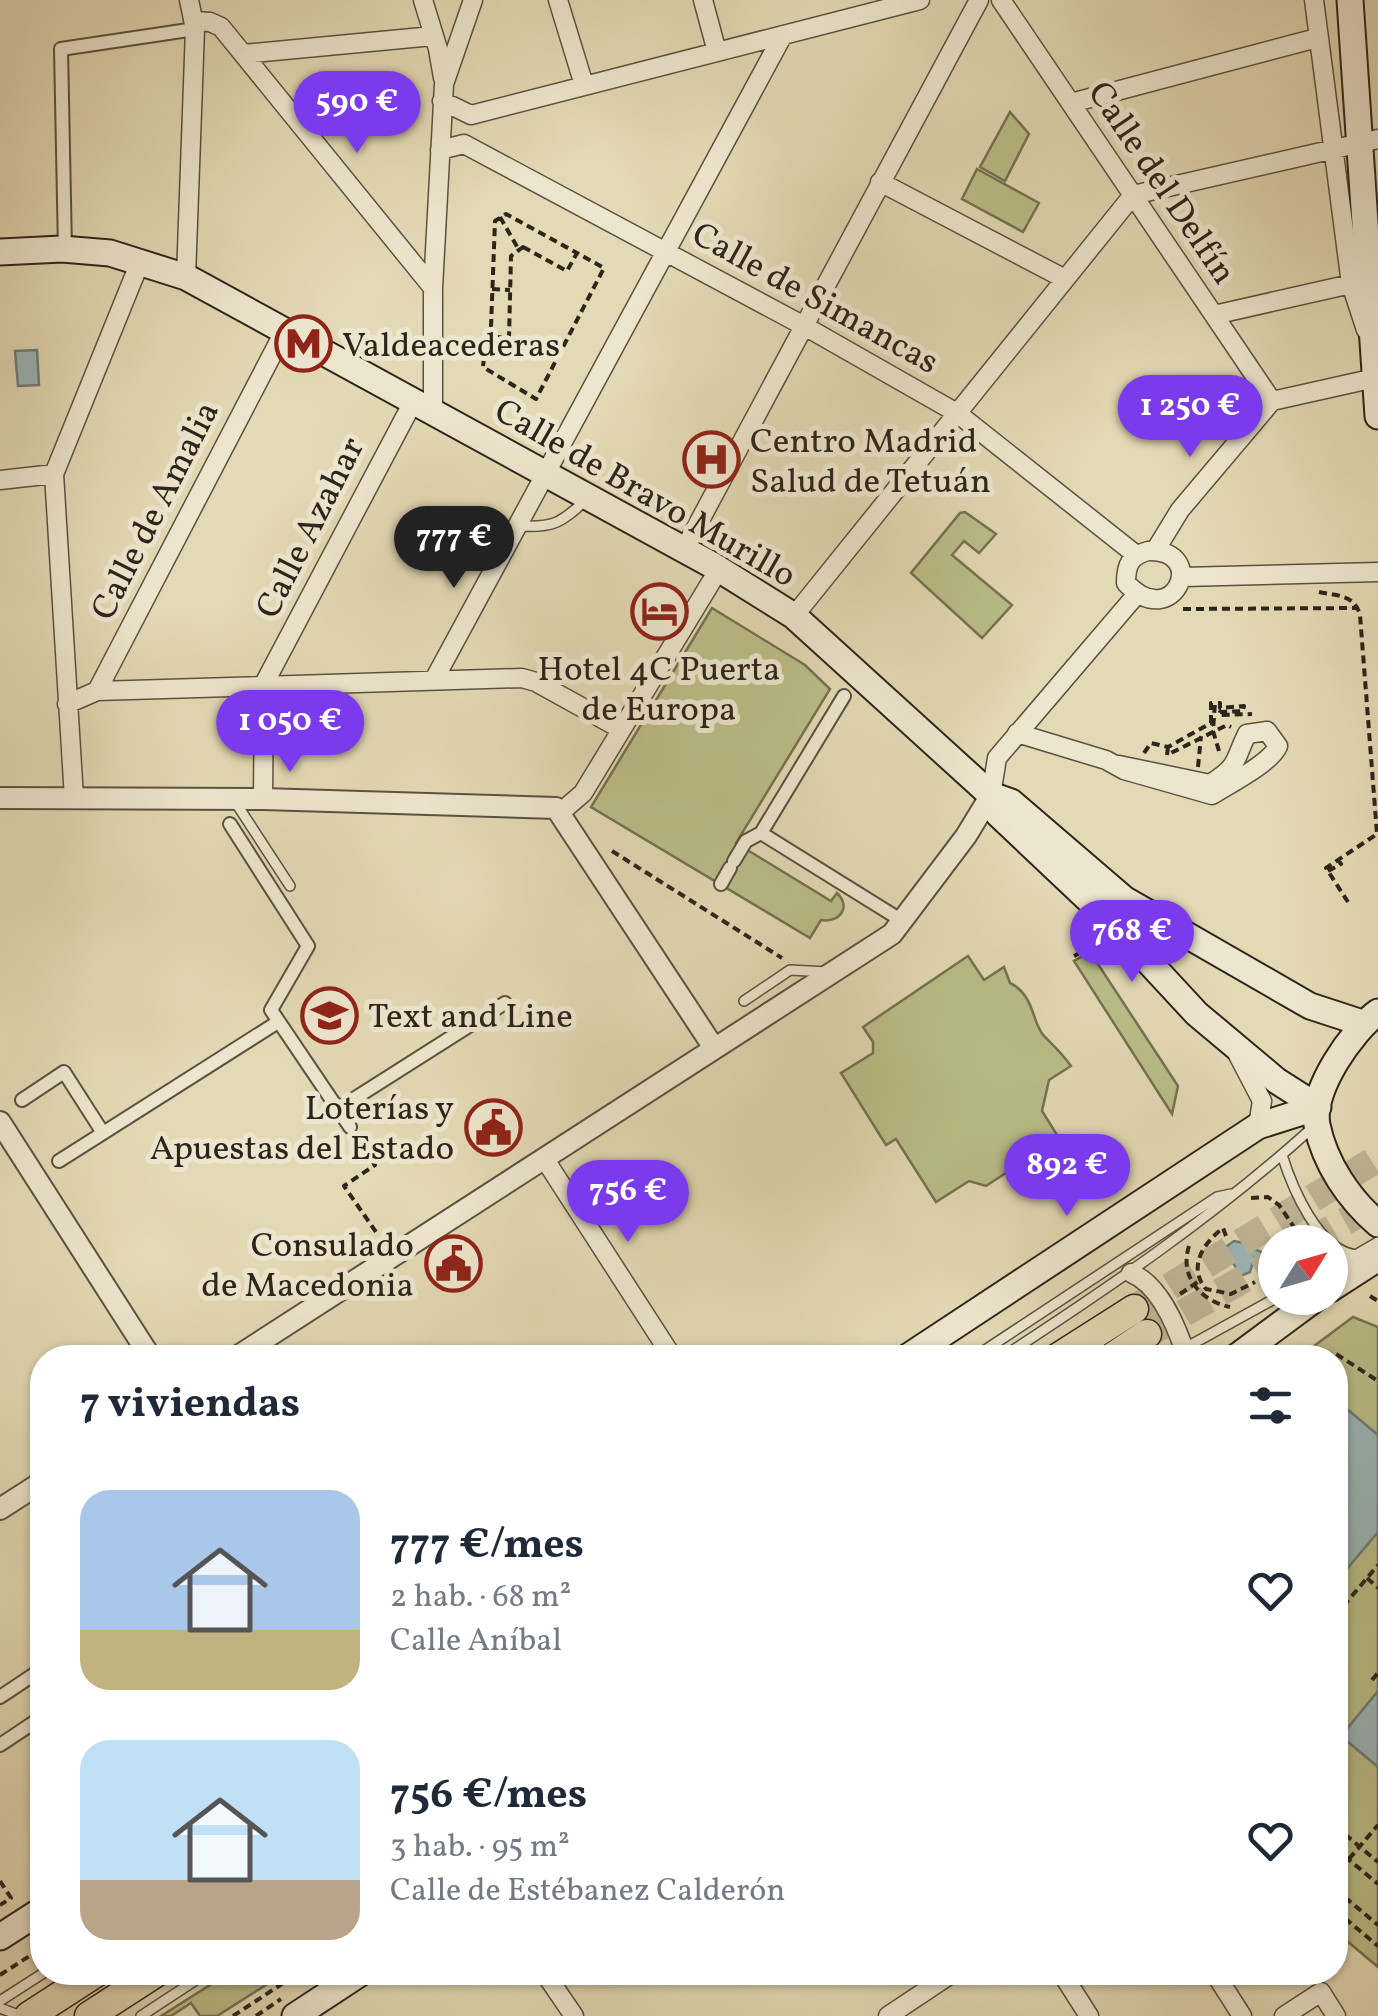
<!DOCTYPE html>
<html lang="es">
<head>
<meta charset="utf-8">
<style>
  body { margin:0; font-family:Vollkorn,serif; background:#f6f6f7; color:#1f2937; height:100vh; display:flex; flex-direction:column; font-size:38px; white-space:nowrap }
  * { box-sizing:border-box; margin:0 }
  p { font-size:32px; color:#747a83 }
  .icon { flex:none; width:55px; height:55px; fill:none; stroke:currentColor; stroke-width:2; stroke-linecap:round; stroke-linejoin:round }
  .map { position:relative; flex:1; overflow:hidden }
  .details { position:absolute; left:30px; top:1345px; width:1318px; height:640px; display:flex; flex-direction:column; background:#fff; border-radius:40px; box-shadow:0 2px 8px #0004 }
  .details>* { flex:none }
  .needle { width:65px; rotate:53deg }
  .tools { position:absolute; left:1258px; top:1225px; display:grid; gap:20px }
  .tools a { display:grid; place-items:center; width:90px; height:90px; border-radius:50%; background:#fff; box-shadow:0 2px 8px #0004; font-size:50px }
  .price { position:absolute; translate:-50% -85px; padding:0 22px; border-radius:35px; background:#7c3aed; color:#fff; font-size:32px; line-height:65px; filter:drop-shadow(0 2px 5px #0008) }
  .price::after { content:''; position:absolute; left:50%; top:60px; width:30px; height:22px; margin-left:-15px; background:inherit; clip-path:polygon(0 0,100% 0,50% 100%) }
  .price.active { background:#222; color:#fff }
  ul { padding:0; list-style:none }
  li { display:flex; align-items:center; gap:30px; height:250px; padding:0 50px }
  li span { display:grid; place-items:center; flex:none; width:280px; height:200px; border-radius:30px; color:#555 }
  li>.icon { margin-inline-start:auto }
  span .icon { width:120px; height:120px; fill:#fffc; stroke-width:1 }
  li b { font-size:42px }
  h2 { display:flex; justify-content:space-between; align-items:center; height:120px; padding:0 50px; font-size:42px }
  .map>svg:first-child { display:block }
</style>
</head>
<body>
<div class="map">
<svg width="1378" height="2016" viewBox="0 0 1378 2016">
  <rect width="100%" height="100%" fill="#e3d9b4"/>
  <filter id="stains"><feTurbulence type="fractalNoise" baseFrequency=".002" numOctaves="4"/><feColorMatrix values="0 0 0 0 .2 0 0 0 0 .09 0 0 0 0 .02 0 0 0 .5 -.17"/></filter>
  <radialGradient id="worn" r=".72"><stop offset=".6" stop-color="#630" stop-opacity="0"/><stop offset="1" stop-color="#630" stop-opacity=".3"/></radialGradient>
  <path fill="#babe89" stroke="#747252" stroke-width="2.5" d="M1010 112 1029 134 1005 181 980 167Z
    M977 169 1039 203 1023 232 962 199Z
    M965 512 996 534 979 553 964 541 952 555 1012 605 982 638 911 573 960 513Z
    M712 608 805 665 830 689 736 843 831 901 837 893C852 908 839 923 821 920L810 938 591 807Z
    M1090 952 1178 1086 1172 1114 1074 961Z
    M968 956 984 980 1004 967 1010 983C1035 995 1032 1024 1044 1036 1055 1047 1061 1052 1071 1066L1049 1080 1042 1111 1059 1138 1039 1151 1028 1147 1016 1154 1015 1167 986 1186 969 1181 936 1202 896 1139 886 1145 841 1073 873 1053V1042L863 1027Z
    M1353 1317 1378 1327V1967L1335 1931V1358H1298Z
    M229 1973H285L217 2016H200L191 2003 171 2016H161Z"/>
  <path fill="#9ab7b8" stroke="#6e7d79" stroke-width="2.5" d="M37 350 39 385 18 386 15 351Z
    M1247 1233 1256 1239 1254 1249 1264 1253 1263 1260 1254 1258 1250 1272 1241 1276 1224 1248 1234 1241 1245 1243Z
    M1335 1399 1378 1435V1532L1346 1570 1335 1561Z
    M1378 1691V1767L1341 1736Z"/>
  <g fill="none" stroke-linecap="round" stroke-linejoin="round">
    <path stroke="#bfb595" stroke-width="28" stroke-dasharray="28 14" stroke-linecap="butt" d="M1308 1242 1378 1203
      M1134 1309 1378 1158
      M1147 1334 1275 1261"/>
    <defs>
      <path id="service" d="M518 526C554 528 561 523 587 499
        M234 800 290 886
        M744 1001 790 970 827 972
        M1282 1155C1292 1187 1319 1253 1358 1255
        M1330 1270 1378 1242
        M973 1358 1217 1197 1231 1194
        M1001 1358C1110 1287 1216 1215 1312 1128
        M1167 1358 1276 1298
        M0 2001 45 1972
        M0 2008 21 2016
        M141 2016 208 1972"/>
      <path id="pedestrian" d="M65 250 61 49 195 29
        M230 824 308 946 271 1010 350 1127
        M761 833 844 696
        M734 861 746 841 761 833 904 922
        M721 884 730 868
        M22 1100 64 1072 103 1133
        M338 1109 505 1003
        M59 1161 278 1022
        M0 1697 42 1669
        M0 1745 42 1717"/>
      <path id="minor" d="M423 0 438 49 443 78
        M558 0 584 85
        M703 0 717 52
        M1001 0 1272 401
        M1314 0 1351 284 1366 330
        M195 21 210 22 221 27 433 288
        M243 54 433 36
        M442 101 471 115 920 0
        M1071 103 1317 38
        M440 150 464 144 806 327 957 413 1135 554
        M880 182 1065 279
        M186 277 195 29 189 0
        M1214 315 1351 284
        M433 412V288L444 84 473 0
        M0 480 54 474
        M684 550 979 0
        M1148 551C1210 549 1174 634 1126 583 1126 565 1130 556 1148 551Z
        M1155 551 1180 510 1272 401 1375 378
        M1183 577 1378 572
        M794 616 1133 195 1378 139
        M435 678 783 35
        M97 691 522 678 536 682 621 729
        M67 704 97 691 285 330
        M1017 733 1106 760 1124 770 1212 795C1229 784 1271 763 1278 746L1267 731 1247 734C1233 762 1240 765 1210 784L1119 765
        M991 795 997 758 1137 594
        M74 798 54 474 140 262
        M263 799 264 684 413 402
        M561 812 583 793 719 569
        M1238 1055 1262 1101 1258 1126
        M544 1158 673 1358
        M1131 1273C1161 1285 1178 1330 1187 1358
        M544 1972 574 2016
        M1061 1972 1089 2016
        M1214 1972 1242 2016
        M888 2016 954 1972
        M1284 2016 1321 1992 1336 2016"/>
      <path id="tertiary" d="M0 798 263 799 556 808 714 1048
        M0 1122 151 1358
        M235 1358 892 934 966 836 991 795
        M0 1509 42 1482"/>
      <path id="secondary" d="M1350 0 1378 416
        M0 252 62 249 110 253 186 277 714 566 794 616 991 795 1011 802 1124 899 1310 1006 1362 1023
        M991 795 998 814 1108 918 1197 1014 1277 1081 1318 1107
        M1378 1012C1352 1031 1310 1091 1317 1125 1325 1164 1349 1199 1378 1224
        M1330 1289 1378 1258
        M906 1358 1258 1126 1318 1107
        M1235 1358 1316 1298
        M0 1937 42 1910
        M295 2016 362 1972"/>
      <path id="trunk" d="M1057 1358 1134 1309
        M1111 1358 1147 1334
        M29 2016 97 1972
        M89 2016 157 1972"/>
    </defs>
    <use href="#service" stroke="#5a5241" stroke-width="12"/>
    <use href="#pedestrian" stroke="#5a5241" stroke-width="16"/>
    <use href="#minor" stroke="#5a5241" stroke-width="21"/>
    <use href="#tertiary" stroke="#5a5241" stroke-width="24"/>
    <use href="#secondary" stroke="#2d251b" stroke-width="29"/>
    <use href="#trunk" stroke="#2d251b" stroke-width="31"/>
    <path stroke="#2d251b" stroke-width="4" stroke-dasharray="8 5" stroke-linecap="butt" d="M500 217 519 250
      M523 247 567 271 577 253 604 268 536 399 483 367 486 336 509 338 511 256Z
      M492 289 510 290
      M491 327 495 221 506 214 577 253
      M1319 592C1337 596 1354 594 1360 615L1377 834 1326 868 1348 902
      M1183 609 1358 608
      M1211 723V703H1215
      M1168 747 1167 755 1227 725 1231 727
      M1219 751 1213 731 1215 703H1220V708L1244 706 1243 711 1220 712 1219 715 1252 714
      M1144 753 1151 743 1168 747 1211 723 1214 725
      M1198 767 1201 736
      M612 851 782 958
      M1328 871 1341 864 1338 860
      M1074 956 1087 949
      M357 1139 375 1165 344 1186 376 1232
      M1251 1198 1268 1197 1279 1205 1304 1242
      M1226 1236 1223 1228C1204 1243 1187 1266 1206 1289L1231 1294 1255 1282
      M1189 1246C1179 1277 1201 1301 1230 1307
      M1180 1294 1199 1281
      M1370 1296 1378 1301
      M1326 1358 1333 1352 1378 1381
      M1367 1578 1378 1588
      M1335 1616 1378 1565
      M1372 1680 1378 1673
      M1335 1826 1378 1862
      M1335 1848 1378 1884
      M1349 1859 1378 1825
      M0 1881 11 1898 0 1905
      M1335 1889 1378 1925
      M1335 1910 1378 1946
      M0 1975 42 1948
      M233 2016 300 1972
      M256 2016 281 1999"/>
    <use href="#service" stroke="#ede6ce" stroke-width="9"/>
    <use href="#pedestrian" stroke="#ede6ce" stroke-width="12"/>
    <use href="#minor" stroke="#ede6ce" stroke-width="18"/>
    <use href="#tertiary" stroke="#ede6ce" stroke-width="20"/>
    <use href="#secondary" stroke="#ede6ce" stroke-width="25"/>
    <use href="#trunk" stroke="#e3d9b4" stroke-width="28"/>
  </g>
  <defs>
    <symbol id="metro-ring" viewBox="-11 -11 22 22"><circle r="9.5" fill="#ede6ce" stroke="#8f2418" stroke-width="1.5"/><path d="M-5.5 5V-5H-3L0 0L3-5H5.5V5H3V-.5L0 4L-3-.5V5Z" fill="#8f2418"/></symbol>
    <symbol id="hospital-ring" viewBox="-11 -11 22 22"><circle r="9.5" fill="#ede6ce" stroke="#8f2418" stroke-width="1.5"/><path d="M-5-5h3v3.5h4V-5h3V5h-3V1.5h-4V5h-3Z" fill="#8f2418"/></symbol>
    <symbol id="hotel-ring" viewBox="-11 -11 22 22"><circle r="9.5" fill="#ede6ce" stroke="#8f2418" stroke-width="1.5"/><path d="M-6-4.5h1.5V1H6V5H4.5V3h-9V5H-6ZM-4 0a1.8 1.8 0 1 1 3.6 0ZM.5 0V-2.5h3Q6-2.5 6 0Z" fill="#8f2418"/></symbol>
    <symbol id="school-ring" viewBox="-11 -11 22 22"><circle r="9.5" fill="#ede6ce" stroke="#8f2418" stroke-width="1.5"/><path d="M0-5L7-2L0 1L-7-2ZM-4 1L0 2.5L4 1V4Q0 6-4 4Z" fill="#8f2418"/></symbol>
    <symbol id="civic-ring" viewBox="-11 -11 22 22"><circle r="9.5" fill="#ede6ce" stroke="#8f2418" stroke-width="1.5"/><path d="M-.6-6.5H3V-4.5H.6V-3L4-1V1h2V6H-6V1h2V-1L-.6-3ZM-1.2 2.5V6h2.4V2.5Z" fill="#8f2418"/></symbol>
  </defs>
  <g fill-rule="evenodd">
    <use href="#metro-ring" x="272" y="312" width="63" height="63"/>
    <use href="#hospital-ring" x="680" y="428" width="63" height="63"/>
    <use href="#hotel-ring" x="628" y="580" width="63" height="63"/>
    <use href="#school-ring" x="298" y="984" width="63" height="63"/>
    <use href="#civic-ring" x="462" y="1096" width="63" height="63"/>
    <use href="#civic-ring" x="422" y="1232" width="63" height="63"/>
  </g>
  <g text-anchor="middle" stroke-width="10" stroke-linejoin="round" paint-order="stroke">
    <g font-size="35" fill="#2d251b" stroke="#ede6ce">
      <text transform="translate(1163 182) rotate(56)" y="12">Calle del Delfín</text>
      <text transform="translate(816 297) rotate(29)" y="12">Calle de Simancas</text>
      <text transform="translate(646 492) rotate(30)" y="12">Calle de Bravo Murillo</text>
      <text transform="translate(154 510) rotate(-63)" y="12">Calle de Amalia</text>
      <text transform="translate(309 527) rotate(-63)" y="12">Calle Azahar</text>
    </g>
    <g font-size="35" fill="#2d251b" stroke="#ede6ce" text-anchor="start">
      <text x="342" y="356">Valdeacederas</text>
      <text x="750" y="452">Centro Madrid<tspan x="750" dy="40">Salud de Tetuán</tspan></text>
      <text x="659" y="680" text-anchor="middle">Hotel 4C Puerta<tspan x="659" dy="40">de Europa</tspan></text>
      <text x="368" y="1027">Text and Line</text>
      <text x="454" y="1119" text-anchor="end">Loterías y<tspan x="454" dy="40">Apuestas del Estado</tspan></text>
      <text x="414" y="1256" text-anchor="end">Consulado<tspan x="414" dy="40">de Macedonia</tspan></text>
    </g>
  </g>
  <rect width="100%" height="100%" filter="url(#stains)"/>
  <rect width="100%" height="100%" fill="url(#worn)"/>
</svg>
<div class="tools">
<a><svg class="needle" viewBox="-14 -14 28 28"><path d="M0-13l5 13h-10z" fill="#e53935"/><path d="M0 13l5-13h-10z" fill="#747a83"/></svg></a>
</div>
<b class="price" style="left:357px;top:156px">590 €</b>
<b class="price" style="left:1190px;top:460px">1 250 €</b>
<b class="price active" style="left:454px;top:591px">777 €</b>
<b class="price" style="left:290px;top:775px">1 050 €</b>
<b class="price" style="left:1132px;top:985px">768 €</b>
<b class="price" style="left:1067px;top:1219px">892 €</b>
<b class="price" style="left:628px;top:1245px">756 €</b>
<section class="details">
<h2>7 viviendas<svg class="icon" aria-label="filters" viewBox="0 0 24 24"><path d="M4 7h16M4 17h16"/><circle cx="9" cy="7" r="2"/><circle cx="15" cy="17" r="2"/></svg></h2>
<ul>
<li><span style="background:linear-gradient(#a9c7e8 70%,#c2b280 0)"><svg class="icon" aria-label="home" viewBox="0 0 24 24"><path d="M3 11l9-7 9 7M6 9v11h12V9"/></svg></span><div><b>777 €/mes</b><p>2 hab. · 68 m²</p><p>Calle Aníbal</p></div><svg class="icon" aria-label="heart" viewBox="0 0 24 24"><path d="M12 20l-8-8c-3-5 5-10 8-4 3-6 11-1 8 4z"/></svg></li>
<li><span style="background:linear-gradient(#bfe0f5 70%,#b9a48a 0)"><svg class="icon" aria-label="home" viewBox="0 0 24 24"><path d="M3 11l9-7 9 7M6 9v11h12V9"/></svg></span><div><b>756 €/mes</b><p>3 hab. · 95 m²</p><p>Calle de Estébanez Calderón</p></div><svg class="icon" aria-label="heart" viewBox="0 0 24 24"><path d="M12 20l-8-8c-3-5 5-10 8-4 3-6 11-1 8 4z"/></svg></li>
</ul>
</section>
</div>
</body>
</html>
